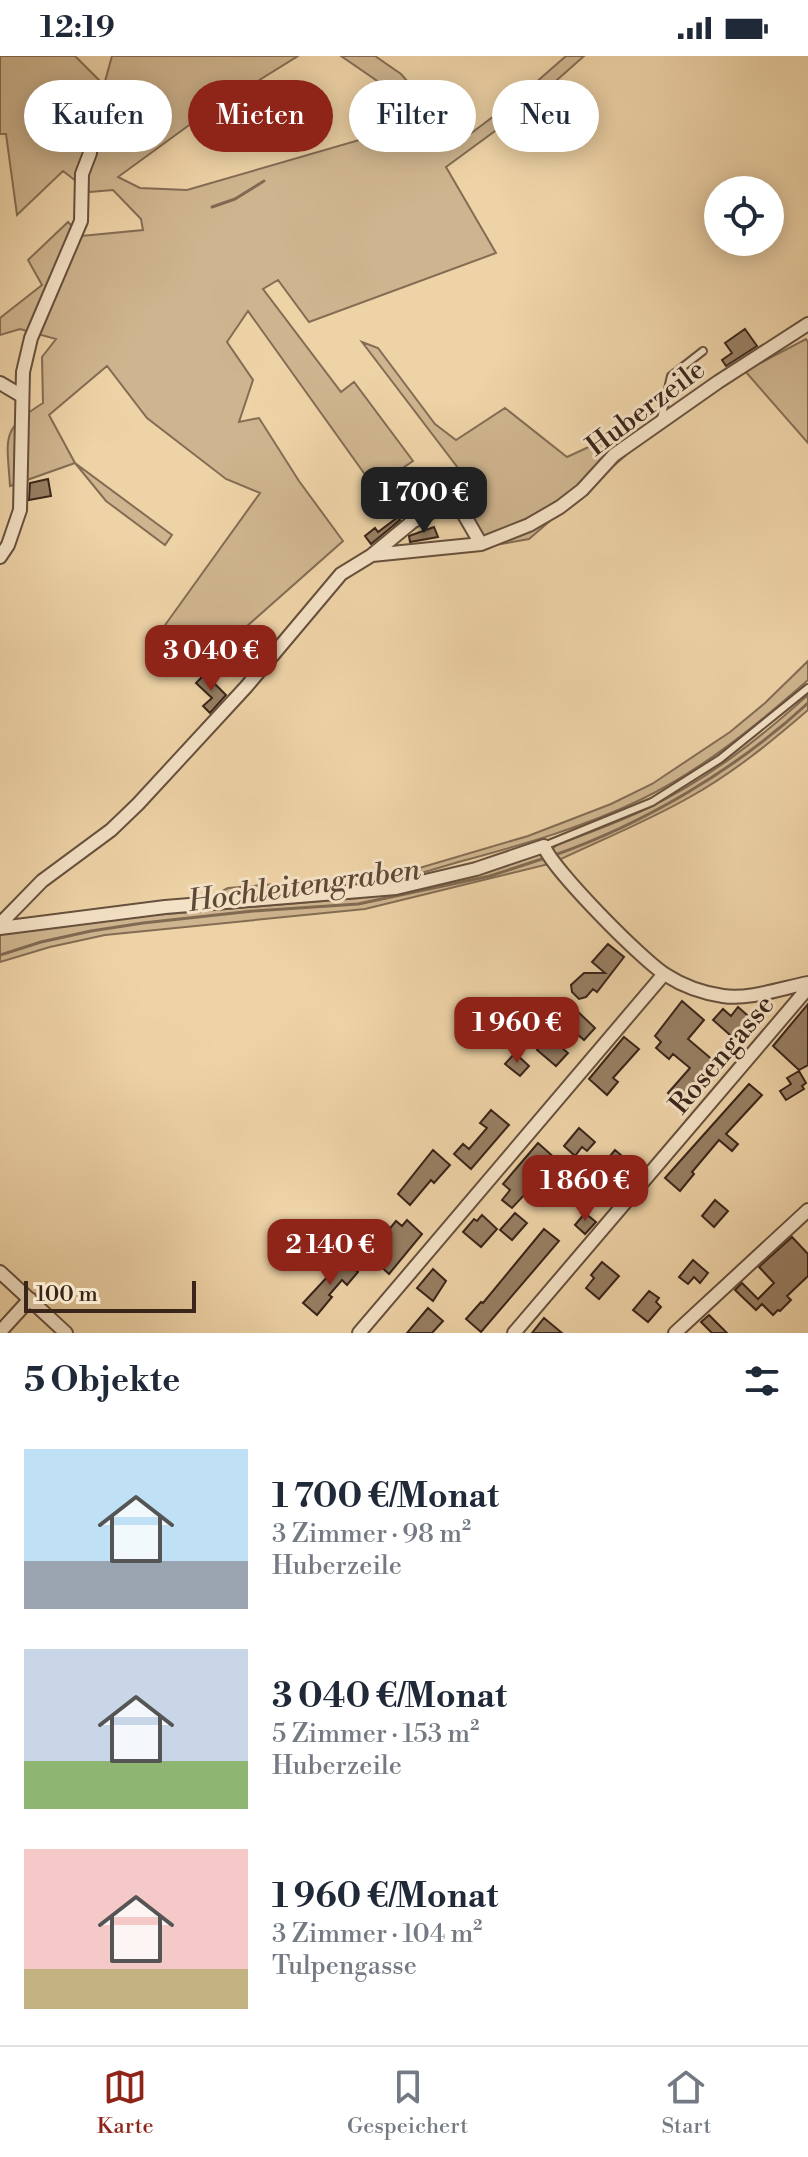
<!DOCTYPE html>
<html lang="de">
<head>
<meta charset="utf-8">
<style>
  body { margin:0; font-family:"Libre Bodoni",serif; background:#f6f6f7; color:#1f2937; height:100vh; display:flex; flex-direction:column; font-size:30px; white-space:nowrap }
  * { box-sizing:border-box; margin:0 }
  p { font-size:26px; color:#747a83 }
  .icon { flex:none; width:44px; height:44px; fill:none; stroke:currentColor; stroke-width:2; stroke-linecap:round; stroke-linejoin:round }
  .map { position:relative; height:1277px; overflow:hidden }
  .details { display:flex; flex-direction:column; background:#fff; flex:1 }
  .details>* { flex:none }
  .hud { position:absolute; left:24px; top:24px; width:760px; height:72px; display:flex; gap:16px }
  .tools { position:absolute; left:704px; top:120px; display:grid; gap:16px }
  .tools a { display:grid; place-items:center; width:80px; height:80px; border-radius:50%; background:#fff; box-shadow:0 4px 20px #0003; font-size:40px }
  .scale { position:absolute; left:24px; bottom:20px; width:172px; box-sizing:border-box; padding-left:8px; border:4px solid #3a251a; border-top:0; font-size:22px; line-height:28px; white-space:nowrap; color:#3a251a; -webkit-text-stroke:6px #f4e2c6; paint-order:stroke }
  .price { position:absolute; translate:-50% -68px; padding:0 18px; border-radius:16px; background:#8f2418; color:#fff; font-size:26px; line-height:52px; filter:drop-shadow(0 2px 4px #0008) }
  .price::after { content:''; position:absolute; left:50%; top:48px; width:24px; height:18px; margin-left:-12px; background:inherit; clip-path:polygon(0 0,100% 0,50% 100%) }
  .price.on { background:#222; color:#fff }
  ul { padding:0; list-style:none }
  li { display:flex; align-items:center; gap:24px; height:200px; padding:0 24px }
  li span { display:grid; place-items:center; flex:none; width:224px; height:160px; border-radius:0px; color:#555 }
  li>.icon { margin-inline-start:auto }
  span .icon { width:96px; height:96px; fill:#fffc; stroke-width:1 }
  li b { font-size:34px }
  h2 { display:flex; justify-content:space-between; align-items:center; height:96px; padding:0 24px; font-size:34px }
  .chip { padding:0 28px; border-radius:36px; background:#fff; box-shadow:0 4px 20px #0003; font-size:28px; line-height:72px }
  .chip.on { background:#8f2418; color:#fff }
  .status { display:flex; justify-content:space-between; align-items:center; height:56px; padding:0 40px; background:#fff; direction:ltr }
  .status svg { height:22px; fill:currentColor }
  .menu { display:flex; justify-content:space-around; align-items:center; height:112px; border-top:2px solid #e0e1e3; background:#fff; font-size:22px; color:#747a83 }
  .menu a { display:grid; justify-items:center; gap:4px }
  .menu .on { color:#8f2418 }
  .map>svg:first-child { display:block }
</style>
</head>
<body>
<div class="status"><b>12:19</b><svg viewBox="0 0 49 12"><path d="M0 12V9h3v3zM5 12V6h3v6zM10 12V3h3v9zM15 12V0h3v12zM26 1h20v11H26zM47 4h2v5h-2z"/></svg></div>
<div class="map">
<svg width="808" height="1277" viewBox="0 0 808 1277">
  <rect width="100%" height="100%" fill="#eed3a7"/>
  <filter id="stains"><feTurbulence type="fractalNoise" baseFrequency=".0025" numOctaves="4"/><feColorMatrix values="0 0 0 0 .2 0 0 0 0 .09 0 0 0 0 .02 0 0 0 .5 -.17"/></filter>
  <radialGradient id="worn" r=".72"><stop offset=".6" stop-color="#630" stop-opacity="0"/><stop offset="1" stop-color="#630" stop-opacity=".3"/></radialGradient>
  <path fill="#cfb58f" stroke="#846d54" stroke-width="2" d="M0 0H75L104 29 112 0H298L203 59 118 121 140 132 187 134 418 67 386 31 341 0H375L401 18 438 60 459 77 470 78 518 42 566 0H584L521 56 446 111 496 197 309 266 278 224 263 233 341 336 354 326 413 405 391 420 406 439 389 452 248 255 227 286 253 324 239 366 259 362 299 425 343 485 194 617 155 583 260 437 226 423 147 362 107 310 49 359 75 407 172 479 165 489 106 445 75 407 10 430C7 381 0 374 43 347L42 301 56 283 20 273 0 279V262L42 229 28 204 68 166 81 180 143 174 141 163 113 134 90 136 63 115 17 159 6 78H0Z
    M806 283 808 286V387L745 315Z
    M362 286 378 292 435 368 456 384 505 352 567 401 606 383 625 400 529 483 490 490 465 450 461 416Z
    M808 605V624C757 669 702 714 640 744 584 771 522 789 462 805 441 811 419 818 398 823 340 834 280 836 222 839V835L228 832 399 818 528 780 611 748 652 728 730 676 765 647Z
    M808 639V654C771 686 733 717 690 741 648 765 601 784 557 805L553 792 557 789C588 777 619 766 648 752 708 723 759 683 808 639Z
    M537 798H541L549 808 365 853 105 879 50 891 0 906V879L3 878 130 861 359 842Z"/>
  <g fill="none" stroke-linecap="round" stroke-linejoin="round">
    <path stroke="#816a52" stroke-width="3" d="M212 151 235 143 264 125
      M552 800C644 768 737 713 808 647
      M0 899 41 886 91 875 143 867 253 855 358 848 490 820 545 802"/>
  </g>
  <path fill="#987f63" stroke="#3a251a" stroke-width="2" d="M745 273 757 290 726 310 722 304 732 297 725 287Z
    M415 413 425 427 411 436 401 422Z
    M48 423 51 440 29 444 30 427Z
    M398 461 400 464 371 488 365 480 375 472 378 476Z
    M434 471 438 481 410 486 409 480Z
    M205 618 226 639 210 657 203 650 212 642 196 627Z
    M608 888 624 901 597 936 593 933 586 941 579 943 572 936 571 929 584 917H605L592 906Z
    M682 945 704 964 688 983 714 1005 678 1046 668 1037 690 1012 673 998 669 1003 656 992 661 986 655 980Z
    M808 948V1009L799 1014 773 990Z
    M738 951 755 966 738 986 713 964 723 953 731 960Z
    M574 952 595 972 584 984 576 977 562 992 568 997 556 1010 537 994Z
    M624 981 639 993 613 1022 618 1026 607 1039 589 1023Z
    M515 997 529 1010 520 1020 505 1008Z
    M799 1015 806 1027 802 1030 804 1033 786 1044 780 1035 791 1028 787 1022Z
    M749 1028 762 1039 726 1078 738 1088 732 1095 719 1084 692 1116 694 1118 680 1135 665 1122Z
    M491 1054 509 1069 471 1113 454 1098 463 1088 469 1093 487 1072 480 1067Z
    M579 1072 595 1086 587 1095 582 1091 575 1100 564 1090Z
    M538 1087 557 1104 512 1152 502 1144 510 1134 503 1128Z
    M433 1094 450 1109 434 1127 431 1124 410 1149 398 1138Z
    M615 1094 634 1110 622 1124 612 1115 608 1119 600 1112Z
    M715 1144 728 1155 714 1171 702 1160Z
    M515 1157 527 1167 512 1184 500 1174Z
    M585 1157 596 1166 585 1178 575 1169Z
    M482 1159 497 1173 481 1191 463 1176 474 1163 477 1165Z
    M407 1164 422 1178 389 1218 377 1207 380 1204 373 1197 389 1178 387 1176 396 1165 402 1170Z
    M544 1173 559 1185 481 1276 466 1263 481 1246 483 1247Z
    M792 1181 808 1198V1220L787 1240 791 1244 780 1255 778 1254 773 1259 762 1248 756 1254 735 1234 742 1227 758 1243 774 1227 759 1211Z
    M343 1204 358 1216 347 1229 342 1224 329 1239 332 1241 317 1259 303 1247Z
    M693 1204 708 1217 700 1227 694 1221 688 1228 679 1221Z
    M602 1206 619 1220 599 1243 586 1232 594 1222 591 1219Z
    M433 1213 446 1225 433 1245 417 1232Z
    M649 1235 659 1242 656 1246 661 1251 648 1266 633 1254Z
    M428 1252 443 1265 432 1277H407Z
    M709 1259 727 1277H712L701 1266Z
    M544 1262 562 1277H532Z"/>
  <g fill="none" stroke-linecap="round" stroke-linejoin="round">
    <defs>
      <path id="service" d="M661 363 671 320 703 295
        M544 790 652 746 720 703 808 632"/>
      <path id="minor" d="M0 327 22 340
        M372 499 412 466 449 447 459 450 481 488
        M0 501 8 489 20 454 23 316 31 282 81 165 82 118 90 97
        M0 868 42 825 111 774 138 748 246 631 341 518 372 499 481 488 529 469 560 451 582 434 614 399 718 326 808 268
        M0 872 165 851 396 832 476 813 544 790C551 812 644 906 666 919 683 930 703 937 723 940 749 944 782 932 808 927
        M0 1216 66 1277
        M0 1276 30 1243
        M359 1277 664 918
        M514 1277 808 932
        M675 1277 808 1154"/>
    </defs>
    <use href="#service" stroke="#67503d" stroke-width="10"/>
    <use href="#minor" stroke="#67503d" stroke-width="16"/>
    <use href="#service" stroke="#f4e2c6" stroke-width="6"/>
    <use href="#minor" stroke="#f4e2c6" stroke-width="12"/>
  </g>
  <g text-anchor="middle" stroke-width="6" stroke-linejoin="round" paint-order="stroke">
    <g font-size="28" fill="#3a251a" stroke="#f4e2c6">
      <text transform="translate(645 351) rotate(-37)" y="10">Huberzeile</text>
      <text transform="translate(721 998) rotate(-50)" y="10">Rosengasse</text>
    </g>
    <g font-size="30" font-style="italic" fill="#5e4836" stroke="#f4e2c6">
      <text transform="translate(304 829) rotate(-8)" y="10">Hochleitengraben</text>
    </g>
  </g>
  <rect width="100%" height="100%" filter="url(#stains)"/>
  <rect width="100%" height="100%" fill="url(#worn)"/>
</svg>
<div class="tools">
<a><svg class="icon" aria-label="locate" viewBox="0 0 24 24"><circle cx="12" cy="12" r="6"/><path d="M12 2v4M12 18v4M2 12h4M18 12h4"/></svg></a>
</div>
<div class="scale">100 m</div>
<b class="price on" style="left:424px;top:479px">1 700 €</b>
<b class="price" style="left:211px;top:637px">3 040 €</b>
<b class="price" style="left:517px;top:1009px">1 960 €</b>
<b class="price" style="left:585px;top:1167px">1 860 €</b>
<b class="price" style="left:330px;top:1231px">2 140 €</b>
<div class="hud">
<a class="chip">Kaufen</a>
<a class="chip on">Mieten</a>
<a class="chip">Filter</a>
<a class="chip">Neu</a>
</div>
</div>
<section class="details">
<h2>5 Objekte<svg class="icon" aria-label="filters" viewBox="0 0 24 24"><path d="M4 7h16M4 17h16"/><circle cx="9" cy="7" r="2"/><circle cx="15" cy="17" r="2"/></svg></h2>
<ul>
<li><span style="background:linear-gradient(#bfe0f5 70%,#9aa5b1 0)"><svg class="icon" aria-label="home" viewBox="0 0 24 24"><path d="M3 11l9-7 9 7M6 9v11h12V9"/></svg></span><div><b>1 700 €/Monat</b><p>3 Zimmer · 98 m²</p><p>Huberzeile</p></div></li>
<li><span style="background:linear-gradient(#c9d6e8 70%,#8fb573 0)"><svg class="icon" aria-label="home" viewBox="0 0 24 24"><path d="M3 11l9-7 9 7M6 9v11h12V9"/></svg></span><div><b>3 040 €/Monat</b><p>5 Zimmer · 153 m²</p><p>Huberzeile</p></div></li>
<li><span style="background:linear-gradient(#f6c9c9 75%,#c2b280 0)"><svg class="icon" aria-label="home" viewBox="0 0 24 24"><path d="M3 11l9-7 9 7M6 9v11h12V9"/></svg></span><div><b>1 960 €/Monat</b><p>3 Zimmer · 104 m²</p><p>Tulpengasse</p></div></li>
</ul>
</section>
<nav class="menu">
<a class="on"><svg class="icon" aria-label="map" viewBox="0 0 24 24"><path d="M3 6l6-2 6 2 6-2v14l-6 2-6-2-6 2zM9 4v14M15 6v14"/></svg>Karte</a>
<a><svg class="icon" aria-label="saved" viewBox="0 0 24 24"><path d="M7 4h10v16l-5-4-5 4z"/></svg>Gespeichert</a>
<a><svg class="icon" aria-label="home" viewBox="0 0 24 24"><path d="M3 11l9-7 9 7M6 9v11h12V9"/></svg>Start</a>
</nav>
</body>
</html>
